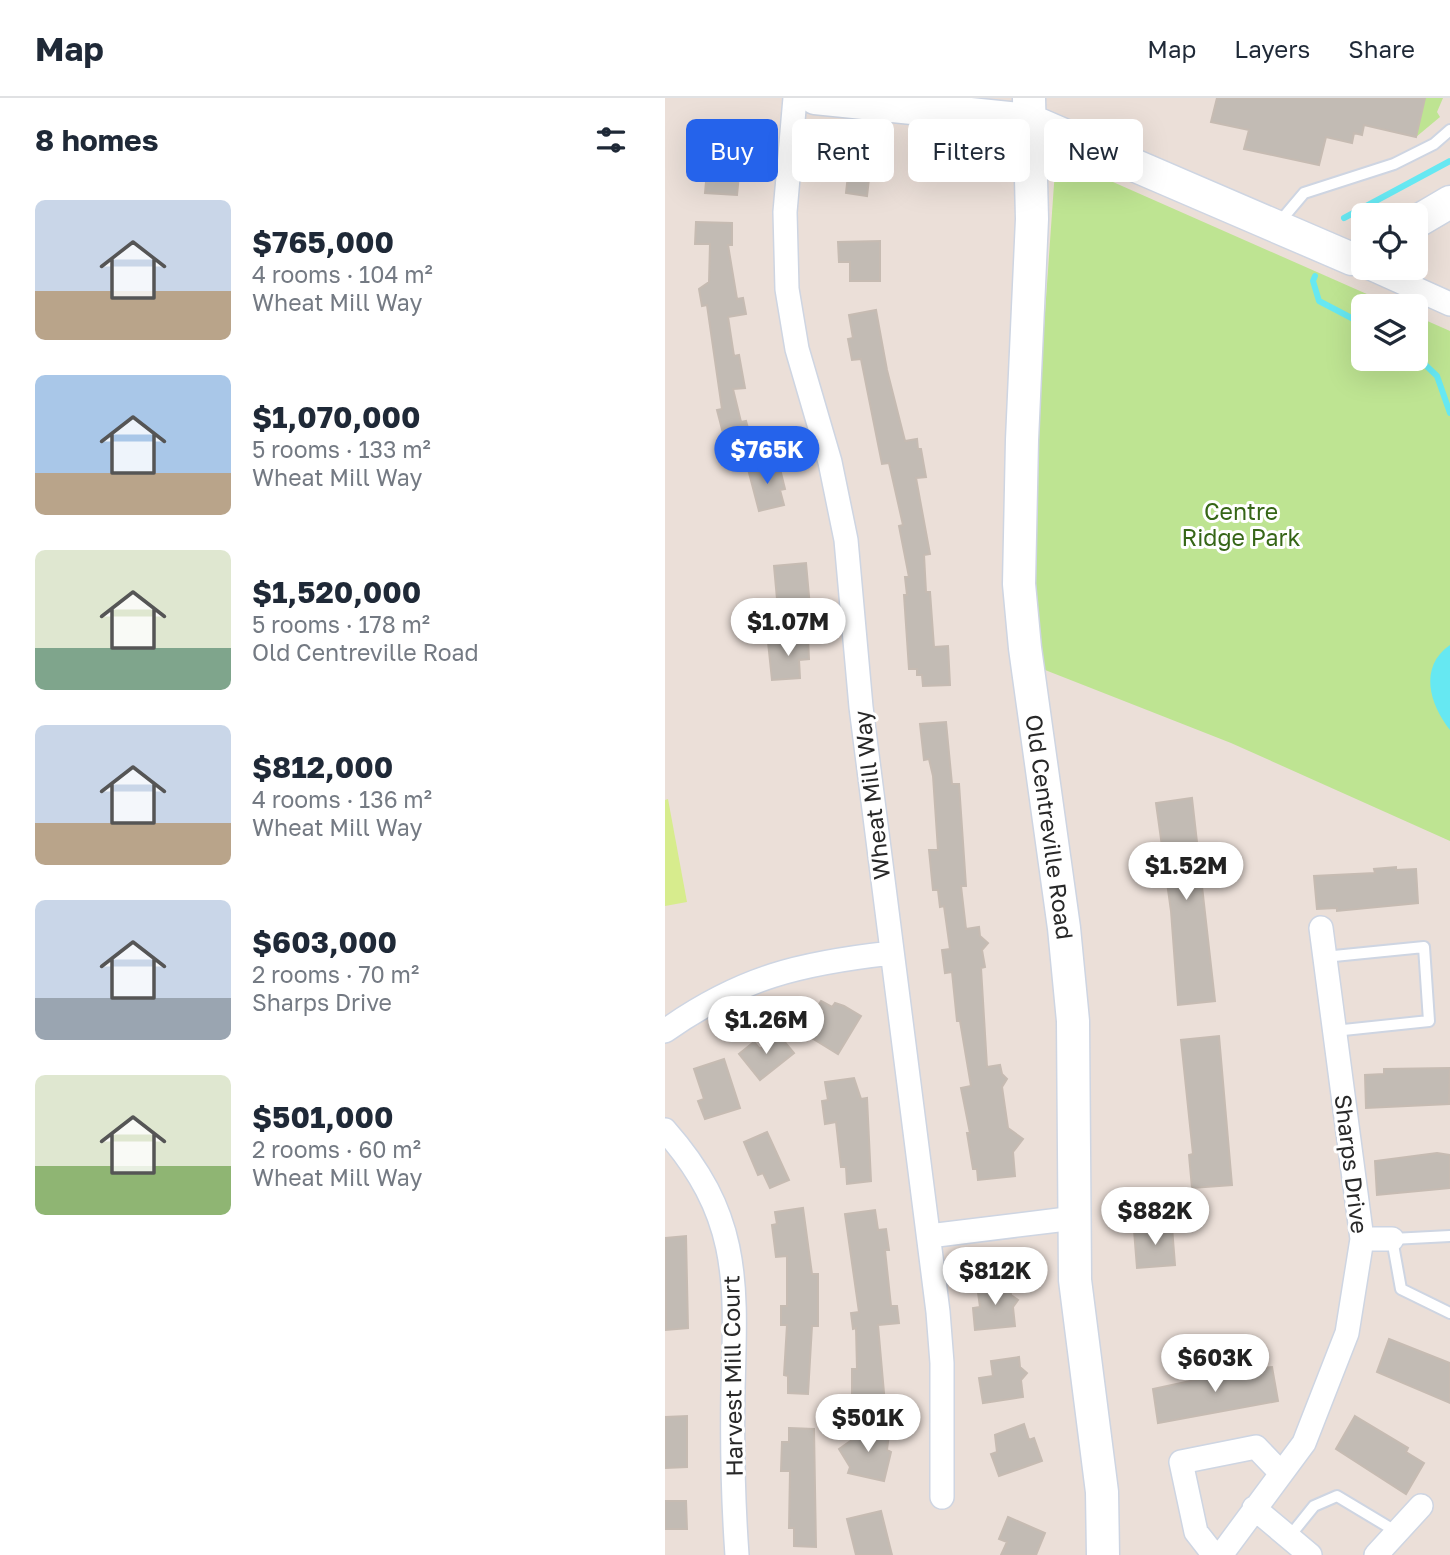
<!DOCTYPE html>
<html lang="en">
<head>
<meta charset="utf-8">
<style>
  body { margin:0; font-family:"Golos Text",sans-serif; background:#f6f6f7; color:#1f2937; height:100vh; display:flex; flex-direction:column; font-size:26px; white-space:nowrap }
  * { box-sizing:border-box; margin:0 }
  p { font-size:23px; color:#747a83 }
  .icon { flex:none; width:38px; height:38px; fill:none; stroke:currentColor; stroke-width:2; stroke-linecap:round; stroke-linejoin:round }
  .map { position:relative; flex:1; overflow:hidden }
  .sheet { display:flex; flex-direction:column; background:#fff; width:665px }
  .sheet>* { flex:none }
  .top-card { position:absolute; left:21px; top:21px; width:658px; height:63px; display:flex; gap:14px }
  .controls { position:absolute; left:686px; top:105px; display:grid; gap:14px }
  .controls a { display:grid; place-items:center; width:77px; height:77px; border-radius:10px; background:#fff; box-shadow:0 7px 28px #0002; font-size:35px }
  .price { position:absolute; translate:-50% -60px; padding:0 16px; border-radius:24px; background:#fff; color:#222; font-size:23px; line-height:46px; filter:drop-shadow(0 2px 4px #0008) }
  .price::after { content:''; position:absolute; left:50%; top:42px; width:21px; height:16px; margin-left:-10px; background:inherit; clip-path:polygon(0 0,100% 0,50% 100%) }
  .price.active { background:#2563eb; color:#fff }
  ul { padding:0; list-style:none }
  li { display:flex; align-items:center; gap:21px; height:175px; padding:0 35px }
  li span { display:grid; place-items:center; flex:none; width:196px; height:140px; border-radius:10px; color:#555 }
  li>.icon { margin-inline-start:auto }
  span .icon { width:84px; height:84px; fill:#fffc; stroke-width:1 }
  li b { font-size:30px }
  h2 { display:flex; justify-content:space-between; align-items:center; height:84px; padding:0 35px; font-size:30px }
  .chip { padding:0 24px; border-radius:10px; background:#fff; box-shadow:0 7px 28px #0002; font-size:24px; line-height:63px }
  .chip.active { background:#2563eb; color:#fff }
  header { display:flex; align-items:center; gap:42px; box-sizing:border-box; height:98px; padding:0 35px; background:#fff; border-bottom:2px solid #e0e1e3 }
  header strong { font-size:33px }
  nav { display:flex; gap:38px; margin-inline-start:auto; font-size:24px }
  main { display:flex; flex:1; min-height:0 }
  .map>svg:first-child { display:block }
</style>
</head>
<body>
<header>
<strong>Map</strong>
<nav><a>Map</a><a>Layers</a><a>Share</a></nav>
</header>
<main>
<section class="sheet">
<h2>8 homes<svg class="icon" aria-label="filters" viewBox="0 0 24 24"><path d="M4 7h16M4 17h16"/><circle cx="9" cy="7" r="2"/><circle cx="15" cy="17" r="2"/></svg></h2>
<ul>
<li><span style="background:linear-gradient(#c9d6e8 65%,#b9a48a 0)"><svg class="icon" aria-label="home" viewBox="0 0 24 24"><path d="M3 11l9-7 9 7M6 9v11h12V9"/></svg></span><div><b>$765,000</b><p>4 rooms · 104 m²</p><p>Wheat Mill Way</p></div></li>
<li><span style="background:linear-gradient(#a9c7e8 70%,#b9a48a 0)"><svg class="icon" aria-label="home" viewBox="0 0 24 24"><path d="M3 11l9-7 9 7M6 9v11h12V9"/></svg></span><div><b>$1,070,000</b><p>5 rooms · 133 m²</p><p>Wheat Mill Way</p></div></li>
<li><span style="background:linear-gradient(#dfe7d0 70%,#7fa58c 0)"><svg class="icon" aria-label="home" viewBox="0 0 24 24"><path d="M3 11l9-7 9 7M6 9v11h12V9"/></svg></span><div><b>$1,520,000</b><p>5 rooms · 178 m²</p><p>Old Centreville Road</p></div></li>
<li><span style="background:linear-gradient(#c9d6e8 70%,#b9a48a 0)"><svg class="icon" aria-label="home" viewBox="0 0 24 24"><path d="M3 11l9-7 9 7M6 9v11h12V9"/></svg></span><div><b>$812,000</b><p>4 rooms · 136 m²</p><p>Wheat Mill Way</p></div></li>
<li><span style="background:linear-gradient(#c9d6e8 70%,#9aa5b1 0)"><svg class="icon" aria-label="home" viewBox="0 0 24 24"><path d="M3 11l9-7 9 7M6 9v11h12V9"/></svg></span><div><b>$603,000</b><p>2 rooms · 70 m²</p><p>Sharps Drive</p></div></li>
<li><span style="background:linear-gradient(#dfe7d0 65%,#8fb573 0)"><svg class="icon" aria-label="home" viewBox="0 0 24 24"><path d="M3 11l9-7 9 7M6 9v11h12V9"/></svg></span><div><b>$501,000</b><p>2 rooms · 60 m²</p><p>Wheat Mill Way</p></div></li>
</ul>
</section>
<div class="map">
<svg width="785" height="1457" viewBox="0 0 785 1457">
  <rect width="100%" height="100%" fill="#ebdfd8"/>
  <path fill="#bee492" d="M760 0H778L772 14 775 19 751 39Z
    M405 65 729 208H698V261H751V218L785 233V743L566 645 375 570 367 455 370 358 390 72Z"/>
  <path fill="#d7ec8d" d="M3 701 22 804 0 808V702Z"/>
  <path fill="#66e8f2" d="M785 547V632C765 607 753 569 785 547Z"/>
  <g fill="none" stroke-linecap="round" stroke-linejoin="round">
    <path stroke="#66e8f2" stroke-width="6" d="M679 120 785 63
      M650 178 648 183 654 203 698 226
      M751 258 772 278 785 315"/>
  </g>
  <path fill="#c2bbb4" stroke="#c6bbb2" stroke-width="2" d="M552 0H760L751 39 699 27 697 37 689 35 687 45 661 39 654 67 579 51 584 32 546 24Z
    M183 43 208 46 202 98 181 95 183 77H179Z
    M44 50 70 53 71 77H74L72 97 40 95Z
    M31 124 67 125V147H63L72 201 78 200 81 216 63 219 69 258 74 257 80 290 68 291 76 324 81 323 90 356 65 362 52 312 57 311 42 207 37 208 34 191 44 184 45 146H30Z
    M215 143V183H185V164H174L173 144Z
    M211 212 222 272 240 343 252 341 253 351H256L261 379 251 380 265 456 259 457 261 494H265L269 549 283 548 285 587 258 588 257 577H252V571H244L239 497H242L240 479H244L234 428 238 427 224 365 217 366 196 261 187 262 183 241 188 240 184 217Z
    M113 363 120 391 115 392 119 407 94 413 83 371Z
    M141 465 145 509 113 512 109 468Z
    M143 540 144 561 134 562 135 580 107 582 103 544Z
    M281 624 287 686H294L301 788H296L301 831 314 829 315 838 323 845 317 852 320 869 316 870 322 969 335 967 337 976 342 981 337 989 343 1030 358 1041 348 1054 350 1078 313 1082 312 1071H308L302 1035H305L296 990 306 988 295 923H292L287 874 280 875 277 852 285 851 279 808 275 809 273 792H268L264 752H273L268 678 264 661 259 662 255 626Z
    M527 700 550 903 513 907 506 813 491 705Z
    M731 769V772L751 771 753 805 672 813V810L652 811 649 778 710 775 709 771Z
    M156 903 167 909 170 905 179 908 196 918 173 956 137 934Z
    M113 936 129 955 95 982 74 956 89 944 95 951Z
    M554 938 567 1087 527 1090 524 1057 528 1056 516 942Z
    M59 961 75 1010 40 1021 33 1003 39 1001 29 971Z
    M785 970 784 1006 701 1010 700 977 719 976V971Z
    M189 980 196 1001 202 1000 206 1083 182 1086 181 1069H176L171 1024 160 1026 157 1003 163 1002 160 984Z
    M102 1034 124 1082 105 1090 98 1075 93 1077 79 1044Z
    M772 1055 785 1057V1090L712 1097 710 1063Z
    M138 1110 147 1176H153V1228H147L143 1296 123 1295V1278L119 1277 122 1227H116V1208H122V1158L111 1159 107 1127 112 1126 110 1114Z
    M210 1112 213 1132 221 1131 224 1152H220L226 1208H232L234 1225 213 1227 220 1306 187 1307V1271H192L191 1230 188 1231 186 1215 194 1214 180 1116Z
    M507 1129 510 1167 472 1170 469 1132Z
    M21 1138 23 1230 1 1232 0 1140Z
    M344 1183 346 1197 353 1202 348 1209 350 1228 310 1232 308 1210 315 1209 312 1187Z
    M724 1241 785 1265V1305L712 1274Z
    M354 1259 355 1269 362 1275 356 1282 358 1299 318 1305 314 1280 328 1278 326 1263Z
    M607 1269 613 1303 493 1325 488 1291 567 1274Z
    M22 1318V1369L0 1370V1319Z
    M690 1318 743 1350 741 1354 759 1365 741 1396 671 1351Z
    M359 1326 364 1342 369 1340 377 1363 334 1378 326 1356 332 1354 330 1337Z
    M193 1329 224 1336 222 1352 226 1354 219 1383 183 1375 185 1369 174 1351 191 1339Z
    M124 1330 149 1331 151 1449 129 1448V1430H124L125 1373H116L117 1344H124Z
    M0 1403H21L22 1431H0Z
    M216 1413 227 1457H191L182 1421Z
    M343 1419 380 1435 371 1457H336L342 1444 334 1441Z"/>
  <g fill="none" stroke-linecap="round" stroke-linejoin="round">
    <defs>
      <path id="lane" d="M612 127 639 95 729 66 769 46 785 32
        M659 859 759 849 764 923 669 933
        M785 1138 727 1141 736 1191 785 1215
        M624 1439 649 1408 672 1398 732 1434"/>
      <path id="street" d="M130 0 120 114 122 191 132 251 165 364 181 442 196 609 273 1214 277 1265V1399
        M705 170 785 206
        M0 933C76 879 136 865 227 855
        M0 1032C76 1118 71 1184 68 1291 67 1346 68 1402 72 1457
        M264 1138 410 1120
        M697 1141H727
        M589 1410 645 1457
        M549 1457 531 1434 516 1364 591 1349 616 1375
        M556 1457 639 1345 682 1235 697 1141 656 830
        M711 1457 756 1408"/>
      <path id="secondary" d="M150 0 364 22 687 161 698 155
        M364 0 367 121 357 342 354 486 360 550 399 830 408 923 410 1182 437 1394 438 1457
        M751 124 785 104"/>
    </defs>
    <use href="#lane" stroke="#ced5e2" stroke-width="14"/>
    <use href="#street" stroke="#ced5e2" stroke-width="26"/>
    <use href="#secondary" stroke="#ced5e2" stroke-width="35"/>
    <use href="#lane" stroke="#fff" stroke-width="10"/>
    <use href="#street" stroke="#fff" stroke-width="23"/>
    <use href="#secondary" stroke="#fff" stroke-width="32"/>
  </g>
  <g text-anchor="middle" stroke-width="6" stroke-linejoin="round" paint-order="stroke">
    <g font-size="23" fill="#366617" stroke="#fff">
      <text x="576" y="422">Centre<tspan x="576" dy="26">Ridge Park</tspan></text>
    </g>
    <g font-size="23" fill="#282828" stroke="#fff">
      <text transform="translate(207 697) rotate(-97)" y="8">Wheat Mill Way</text>
      <text transform="translate(384 729) rotate(82)" y="8">Old Centreville Road</text>
      <text transform="translate(686 1066) rotate(83)" y="8">Sharps Drive</text>
      <text transform="translate(68 1278) rotate(-91)" y="8">Harvest Mill Court</text>
    </g>
  </g>
</svg>
<div class="controls">
<a><svg class="icon" aria-label="locate" viewBox="0 0 24 24"><circle cx="12" cy="12" r="6"/><path d="M12 2v4M12 18v4M2 12h4M18 12h4"/></svg></a>
<a><svg class="icon" aria-label="layers" viewBox="0 0 24 24"><path d="M12 4l9 5-9 5-9-5zM3 14l9 5 9-5"/></svg></a>
</div>
<b class="price active" style="left:102px;top:388px">$765K</b>
<b class="price" style="left:123px;top:560px">$1.07M</b>
<b class="price" style="left:521px;top:804px">$1.52M</b>
<b class="price" style="left:101px;top:958px">$1.26M</b>
<b class="price" style="left:490px;top:1149px">$882K</b>
<b class="price" style="left:330px;top:1209px">$812K</b>
<b class="price" style="left:550px;top:1296px">$603K</b>
<b class="price" style="left:203px;top:1356px">$501K</b>
<div class="top-card">
<a class="chip active">Buy</a>
<a class="chip">Rent</a>
<a class="chip">Filters</a>
<a class="chip">New</a>
</div>
</div>
</main>
</body>
</html>
